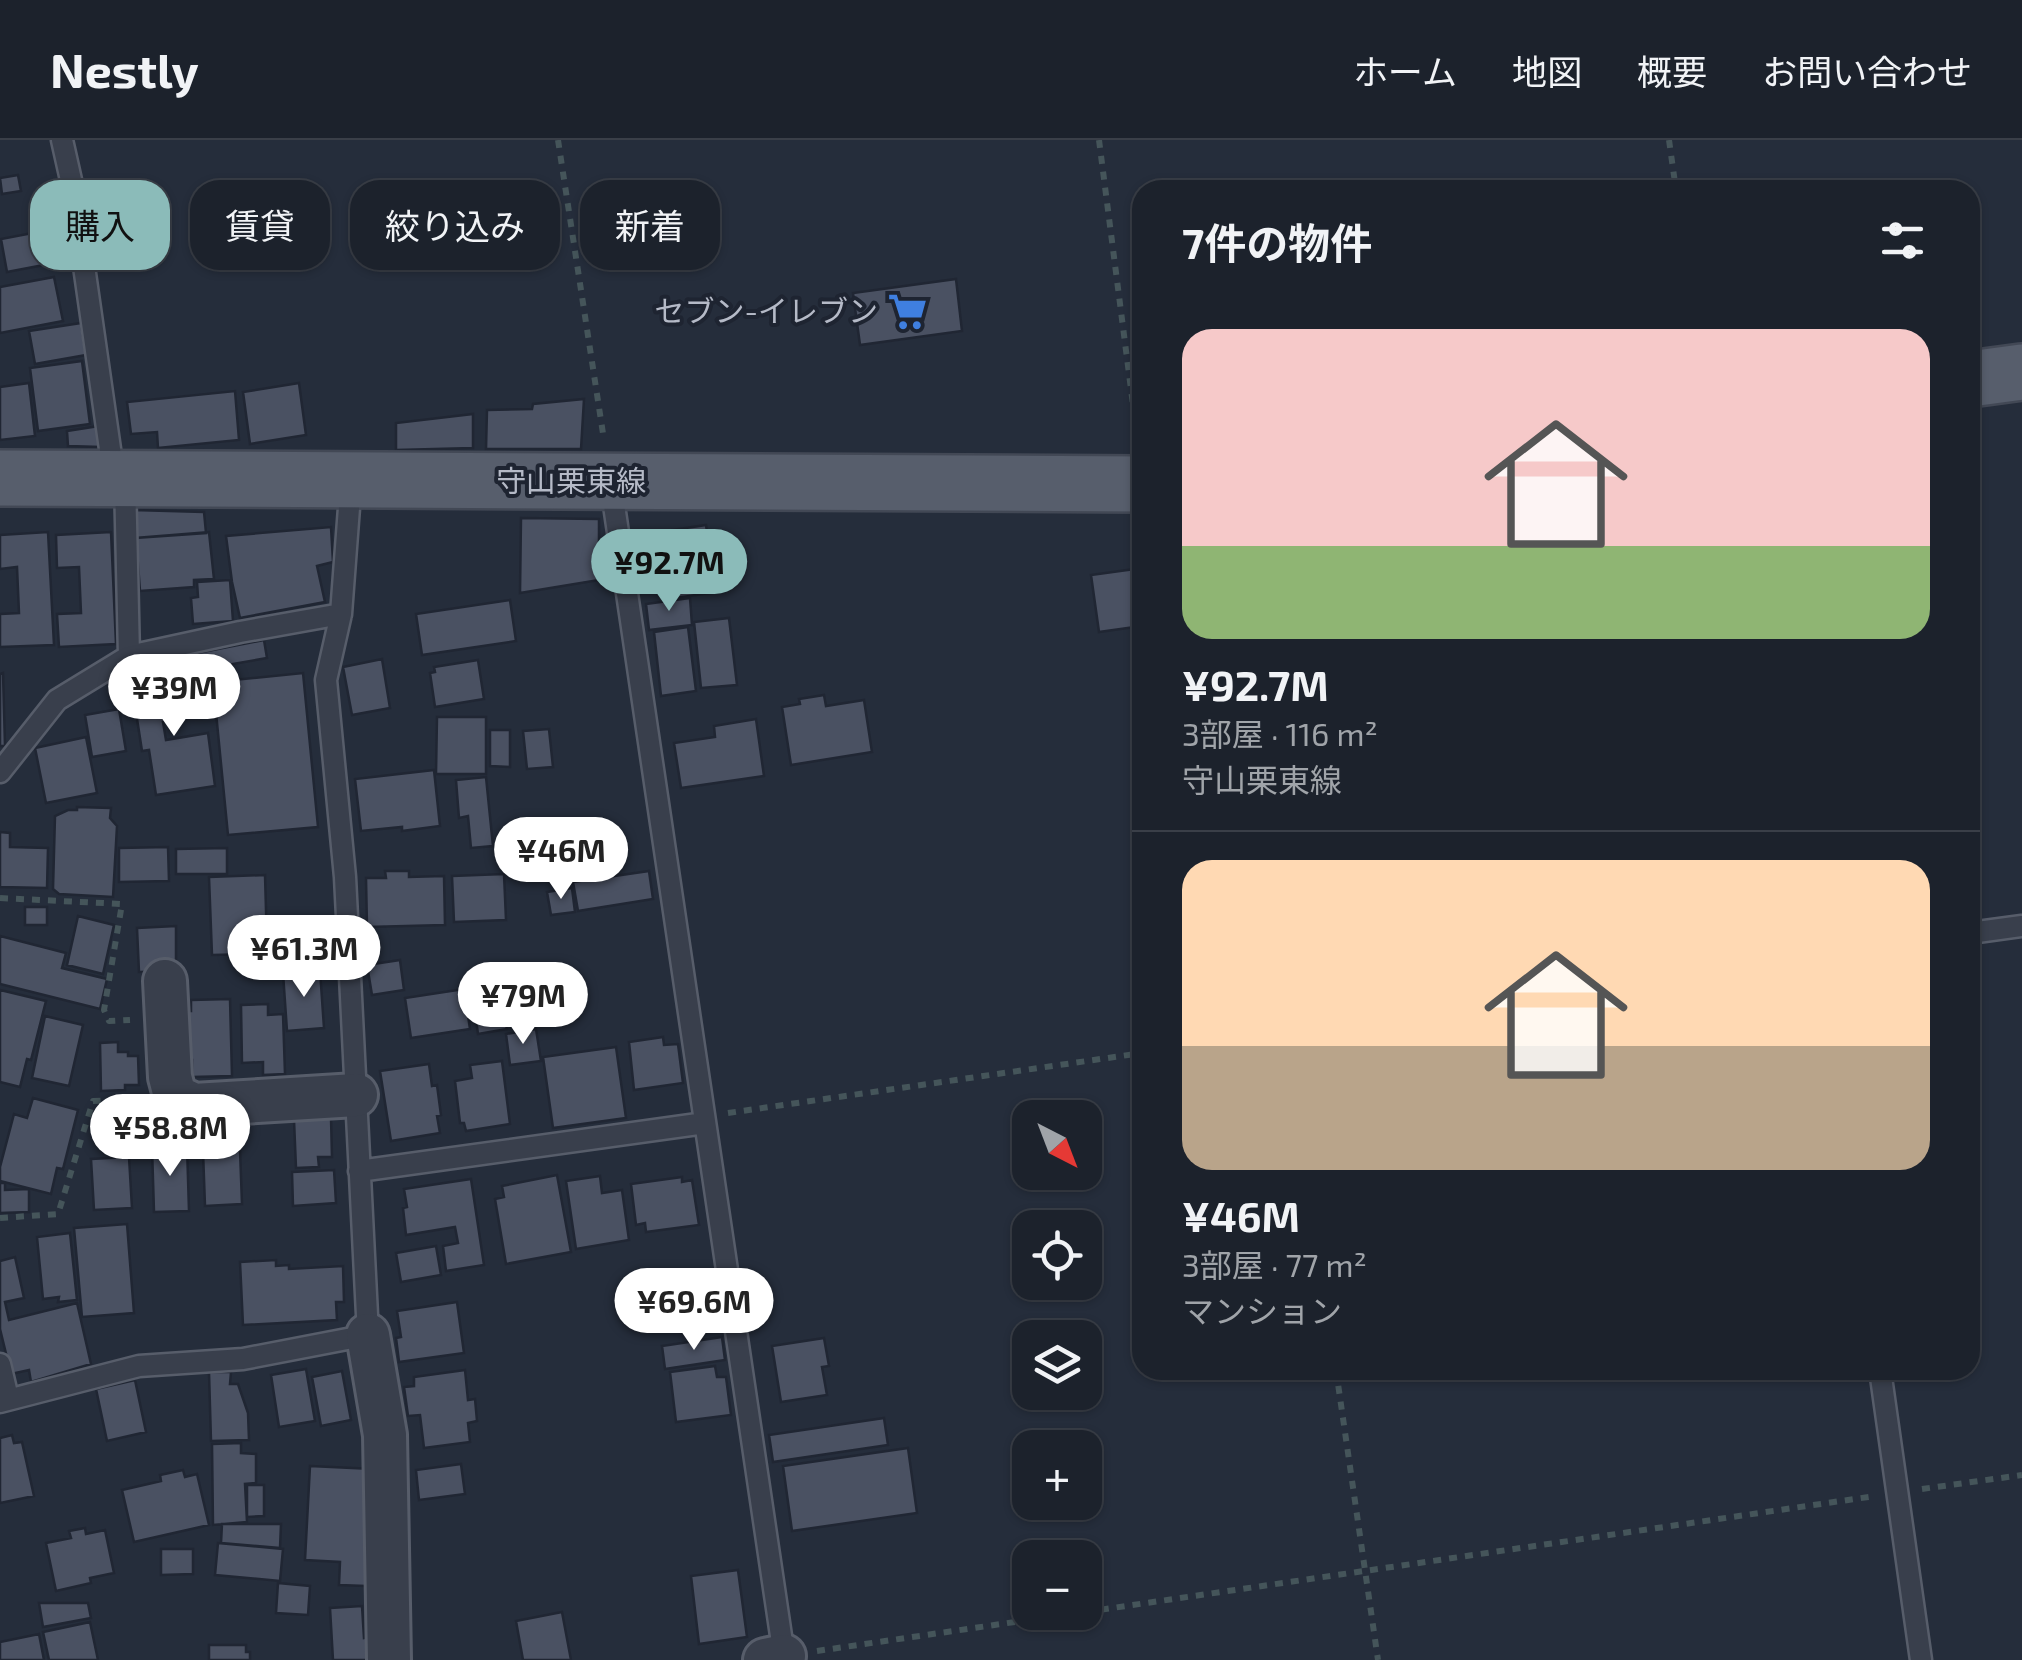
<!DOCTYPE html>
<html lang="ja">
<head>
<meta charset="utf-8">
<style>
  body { margin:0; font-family:"Exo 2","Noto Sans JP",sans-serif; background:#292f38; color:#f1f3f6; height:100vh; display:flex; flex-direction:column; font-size:38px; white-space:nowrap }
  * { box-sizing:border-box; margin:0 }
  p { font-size:32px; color:#a0a4a9 }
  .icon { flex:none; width:55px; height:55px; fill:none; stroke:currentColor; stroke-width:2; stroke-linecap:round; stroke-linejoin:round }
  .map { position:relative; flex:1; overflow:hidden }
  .side { position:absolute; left:1132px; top:40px; width:848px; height:1200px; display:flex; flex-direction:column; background:#1c222c; border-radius:30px; box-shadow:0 2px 8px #0004,0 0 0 2px #3a3f48 }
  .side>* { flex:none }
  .guide { position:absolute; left:30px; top:40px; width:950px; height:90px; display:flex; gap:20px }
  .needle { width:65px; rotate:138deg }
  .tools { position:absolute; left:1012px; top:960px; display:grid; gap:20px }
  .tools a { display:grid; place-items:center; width:90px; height:90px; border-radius:20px; background:#1c222c; box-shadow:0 2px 8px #0004,0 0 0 2px #3a3f48; font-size:50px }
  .price { position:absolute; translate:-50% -85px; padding:0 22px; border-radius:35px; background:#fff; color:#222; font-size:32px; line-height:65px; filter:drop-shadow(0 2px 5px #0008) }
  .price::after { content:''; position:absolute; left:50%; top:60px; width:30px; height:22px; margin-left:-15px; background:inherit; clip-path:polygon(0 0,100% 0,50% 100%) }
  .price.selected { background:#8bbbb9; color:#111 }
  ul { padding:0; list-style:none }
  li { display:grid; align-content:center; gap:20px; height:530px; padding:0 50px }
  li+li { border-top:2px solid #3a3f48 }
  li span { display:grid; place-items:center; height:310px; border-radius:30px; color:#555 }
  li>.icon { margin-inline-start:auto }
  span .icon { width:180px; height:180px; fill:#fffc; stroke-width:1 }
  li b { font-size:42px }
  h2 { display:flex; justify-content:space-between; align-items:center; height:120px; padding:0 50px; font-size:42px }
  .pill { padding:0 35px; border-radius:30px; background:#1c222c; box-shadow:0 2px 8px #0004,0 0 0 2px #3a3f48; font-size:35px; line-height:90px }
  .pill.selected { background:#8bbbb9; color:#111 }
  header { display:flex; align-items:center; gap:60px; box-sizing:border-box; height:140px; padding:0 50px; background:#1c222c; border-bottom:2px solid #3a3f48 }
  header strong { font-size:48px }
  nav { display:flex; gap:55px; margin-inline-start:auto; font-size:35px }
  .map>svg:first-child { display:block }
</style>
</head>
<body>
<header>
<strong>Nestly</strong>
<nav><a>ホーム</a><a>地図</a><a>概要</a><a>お問い合わせ</a></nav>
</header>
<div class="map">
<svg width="2022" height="1520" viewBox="0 0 2022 1520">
  <rect width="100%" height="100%" fill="#252d3b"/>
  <path fill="#4a5162" stroke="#202633" stroke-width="2.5" d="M18 35 21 51 2 54 0 38Z
    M64 87 70 120 7 132 1 99Z
    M54 137 63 181 0 193V147Z
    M956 139 962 191 860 205 853 153Z
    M81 183 86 215 35 224 29 191Z
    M82 221 90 284 38 291 30 228Z
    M29 243 35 296 0 300V247Z
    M299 243 306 295 250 304 243 252Z
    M235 251 239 300 158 308 157 292 131 294 127 262Z
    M584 259 581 309H486L487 270 532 269 533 264Z
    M473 274V308L396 310V283Z
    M99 286 101 307 68 306 67 291Z
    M133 370 204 372 206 393 136 398Z
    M521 378 599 379V440L520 453Z
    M706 385 716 452 669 459 659 392Z
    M331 387 333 422 317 426 325 462 240 478 232 442 226 396Z
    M48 392 54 505 0 507V474L19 473 17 427 0 429V395Z
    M111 392 116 504 59 507 57 474 81 473 79 427 57 428 56 395Z
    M209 392 214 439 194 440V447L140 451 136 398Z
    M1142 428V486L1099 492 1091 435Z
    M230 440 233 481 193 484 191 458 198 457 197 442Z
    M690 458 692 485 649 490 646 464Z
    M510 460 516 501 422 515 416 474Z
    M729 478 737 545 701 548 694 482Z
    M688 487 696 551 661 556 654 492Z
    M264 500 267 518 158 537 157 521Z
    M382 519 390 568 352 575 343 527Z
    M478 520 484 559 435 567 430 533 435 532 434 527Z
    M3 533 5 606H0V534Z
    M303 533 318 687 228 695 213 542Z
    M199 543 204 575 163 582 166 600 208 593 215 646 156 655 149 610 142 611 133 553Z
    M824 555 826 566 864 560 872 612 791 625 782 567 800 564 799 559Z
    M119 569 126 611 92 617 85 575Z
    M437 577H486V634H436Z
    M756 579 764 636 681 648 674 603 715 597 714 586Z
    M549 589 553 627 527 629 523 591Z
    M490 590H510V627L490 626Z
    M86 597 97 653 46 663 35 608Z
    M434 630 440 686 402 691V687L361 691 355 639Z
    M486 637 493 706 471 708 468 676 459 678 456 640Z
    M77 667 111 668 110 678 117 686 113 757 59 754 53 749 55 676 68 670H77Z
    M0 692 10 693V707L48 708 47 748 0 747Z
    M168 707 169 741 119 742V708Z
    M227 708V734H176V709Z
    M385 731H409V737L444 736 445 785 367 787 366 738H386Z
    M649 731 653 759 578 771 573 742Z
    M504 734 506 780 454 782 452 736Z
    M265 735 267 805 275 804 276 828 254 829V814L212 815 209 737Z
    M572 748 575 772 551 775 547 752Z
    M25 767H47V785H25Z
    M78 776 114 785 103 834 67 825Z
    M176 786V831L139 832 137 788Z
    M0 796 66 813 62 828 107 839 100 869 0 844Z
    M400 820 404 850 372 855 367 825Z
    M524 825 526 841 538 839 544 879 506 885 507 889 478 894 470 836 509 830 508 827Z
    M320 830 324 888 287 891 283 833Z
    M464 849 470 889 411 898 405 858Z
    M0 850 46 861 31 920 27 919 20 947 0 942Z
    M230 859 232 936 192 937V920H185L184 871H191V860Z
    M268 864V875L283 874 285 934 263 935V922L242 923 241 865Z
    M45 876 83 885 69 946 32 938Z
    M536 889 541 921 510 925 506 894Z
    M663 897 664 905 678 904 683 943 634 950 629 902Z
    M118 902V912H128V916H138L139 945H125V950L101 951 100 903Z
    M616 907 626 978 553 988 543 917Z
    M502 921 510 984 466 991 464 983H460L455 941 472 938 470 925Z
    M429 924 432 946 437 945 441 975 437 976 440 993 391 1001 380 931Z
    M33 958 78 970 63 1029 57 1028 51 1054 0 1041V1027L14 974 27 978Z
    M331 978 332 1017H318L319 1027 296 1028 294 980Z
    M187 1006 189 1071 154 1072 152 1007Z
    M240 1010 242 1064 205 1066 203 1011Z
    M129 1017 132 1068 94 1070 91 1019Z
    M334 1030 336 1063 293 1066 292 1032Z
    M557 1035 571 1112 506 1124 495 1059 504 1057 502 1046Z
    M600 1036 602 1053 622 1050 629 1100 576 1109 566 1041Z
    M682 1037V1042L692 1040 699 1085 646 1092 645 1083 636 1085 631 1044Z
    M471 1039 484 1125 446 1131 443 1106 458 1103 455 1087 406 1095 403 1068 407 1067 404 1049Z
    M0 1043H5V1050L29 1049V1072L0 1073Z
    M127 1084 134 1173 82 1177 74 1088Z
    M70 1093 77 1160 58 1162 59 1157 43 1159 37 1097Z
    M436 1106 441 1135 401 1142 396 1113Z
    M15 1117 24 1158 5 1162 9 1180 77 1163 91 1224 31 1242 29 1230 11 1234 0 1189V1121Z
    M276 1120V1126L289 1125V1129L343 1126 344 1162H336L337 1180 243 1185 240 1122Z
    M457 1162 464 1213 399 1222 396 1198 401 1197 397 1171Z
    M722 1197 725 1220 665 1229 662 1206Z
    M824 1198 829 1226 822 1227 827 1255 781 1262 772 1206Z
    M715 1226 717 1237H726L731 1275 676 1282 670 1232Z
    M306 1229 315 1281 279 1287 271 1235Z
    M465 1230 468 1260 475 1259 477 1281 468 1283 470 1302 424 1308 420 1275 408 1276 404 1247 414 1246V1237Z
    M342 1231 351 1280 321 1286 312 1237Z
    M209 1232H231L230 1244H238L248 1273 249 1300 211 1301Z
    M135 1240 146 1292 107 1301 96 1249Z
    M884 1278 888 1305 773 1322 769 1295Z
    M12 1295 14 1303 22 1302 34 1356 0 1363V1298Z
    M241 1303V1313L256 1314V1343L245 1344 247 1382 213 1385 212 1304Z
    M908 1308 917 1373 792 1391 783 1326Z
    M461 1324 465 1354 419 1360 416 1330Z
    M310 1326 373 1329 366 1446 339 1445 340 1422 305 1420Z
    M183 1330 185 1337 197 1334 209 1385 134 1402 122 1350 161 1341 160 1335Z
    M247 1345H264V1376L247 1377Z
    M222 1384H281L280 1408 221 1403Z
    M85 1388 86 1394 105 1390 114 1433 90 1438 91 1443 56 1451 46 1403 71 1398 69 1391Z
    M218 1403 283 1409 280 1441 215 1435Z
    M161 1409H193V1434L161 1435Z
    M738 1430 747 1497 699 1504 691 1436Z
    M278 1443 310 1446 308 1475 276 1473Z
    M39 1463H88L91 1478 43 1487Z
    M362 1466 364 1498 370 1497 371 1520H333L330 1468Z
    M562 1472 571 1520H523L516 1481Z
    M90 1482 98 1520H49L43 1492Z
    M39 1494 44 1520H0V1502Z
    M209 1505H246V1512H250V1520H209Z"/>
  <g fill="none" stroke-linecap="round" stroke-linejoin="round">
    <defs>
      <path id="service" d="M62 0 73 49 114 337
        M125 339 129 516
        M611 345 784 1516
        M0 632 57 560 129 516 240 492 341 474
        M1970 793 2022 786
        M359 1031 705 983
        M0 1224 8 1258
        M1880 1230 1921 1520
        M0 1262 139 1226 243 1219 368 1195 345 737 326 540 341 474 351 341"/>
      <path id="minor" d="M165 841 170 937 175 956 194 965 356 955
        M368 1195 385 1295 389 1520
        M765 1520 784 1516"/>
      <path id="primary" d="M1970 239 2022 232
        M0 338 1142 344"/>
    </defs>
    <use href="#service" stroke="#575d6a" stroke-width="25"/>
    <use href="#minor" stroke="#575d6a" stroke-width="48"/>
    <use href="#primary" stroke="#424855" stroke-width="60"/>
    <path stroke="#45555a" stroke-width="6" stroke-dasharray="8 8" stroke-linecap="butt" d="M558 0 604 300
      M1099 0 1138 304
      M1669 0 1676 50
      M0 758 122 764 104 870 109 881 130 880
      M728 973 1142 913
      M0 1078 58 1074 93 961 139 959
      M1336 1230 1378 1520
      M1922 1349 2022 1335
      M1085 1472 1875 1356
      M817 1511 1083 1472"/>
    <use href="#service" stroke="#393f4c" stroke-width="20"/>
    <use href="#minor" stroke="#393f4c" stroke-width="42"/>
    <use href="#primary" stroke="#575e6c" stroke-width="55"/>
  </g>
  <defs>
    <symbol id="supermarket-bare" viewBox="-9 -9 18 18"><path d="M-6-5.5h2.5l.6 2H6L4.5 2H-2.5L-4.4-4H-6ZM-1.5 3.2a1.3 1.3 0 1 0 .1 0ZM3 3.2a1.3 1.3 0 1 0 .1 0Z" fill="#3f7fe0" stroke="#1e2431" stroke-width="2.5" paint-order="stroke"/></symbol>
  </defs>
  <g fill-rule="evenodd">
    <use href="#supermarket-bare" x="880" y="144" width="55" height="55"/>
  </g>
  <g text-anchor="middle" stroke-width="8" stroke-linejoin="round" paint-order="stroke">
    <g font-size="30" fill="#b5bac7" stroke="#1e2431" text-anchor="end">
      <text x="878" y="182">セブン-イレブン</text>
    </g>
    <g font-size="30" fill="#b5bac7" stroke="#1e2431">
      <text x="571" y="352">守山栗東線</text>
    </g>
  </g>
</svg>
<div class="tools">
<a><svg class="needle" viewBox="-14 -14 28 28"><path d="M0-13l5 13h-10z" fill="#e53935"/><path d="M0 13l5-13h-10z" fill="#a0a4a9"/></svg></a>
<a><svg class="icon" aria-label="locate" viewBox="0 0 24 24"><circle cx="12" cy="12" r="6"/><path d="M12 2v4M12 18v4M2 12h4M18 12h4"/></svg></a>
<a><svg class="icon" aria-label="layers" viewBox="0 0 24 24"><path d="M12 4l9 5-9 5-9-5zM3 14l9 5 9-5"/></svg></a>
<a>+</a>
<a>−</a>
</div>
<b class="price selected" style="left:669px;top:474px">¥92.7M</b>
<b class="price" style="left:174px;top:599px">¥39M</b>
<b class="price" style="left:561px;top:762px">¥46M</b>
<b class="price" style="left:304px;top:860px">¥61.3M</b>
<b class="price" style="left:523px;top:907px">¥79M</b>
<b class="price" style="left:170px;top:1039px">¥58.8M</b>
<b class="price" style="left:694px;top:1213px">¥69.6M</b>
<div class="guide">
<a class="pill selected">購入</a>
<a class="pill">賃貸</a>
<a class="pill">絞り込み</a>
<a class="pill">新着</a>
</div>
<section class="side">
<h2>7件の物件<svg class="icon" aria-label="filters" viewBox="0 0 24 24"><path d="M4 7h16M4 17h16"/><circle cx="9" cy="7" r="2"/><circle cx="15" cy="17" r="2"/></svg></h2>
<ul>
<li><span style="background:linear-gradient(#f6c9c9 70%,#8fb573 0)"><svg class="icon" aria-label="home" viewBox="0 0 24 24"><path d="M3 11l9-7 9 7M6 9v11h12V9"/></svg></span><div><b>¥92.7M</b><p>3部屋 · 116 m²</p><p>守山栗東線</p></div></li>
<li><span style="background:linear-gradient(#ffd9b3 60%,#b9a48a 0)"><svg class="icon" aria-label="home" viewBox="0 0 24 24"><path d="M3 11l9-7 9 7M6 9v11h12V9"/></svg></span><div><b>¥46M</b><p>3部屋 · 77 m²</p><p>マンション</p></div></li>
</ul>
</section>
</div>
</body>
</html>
